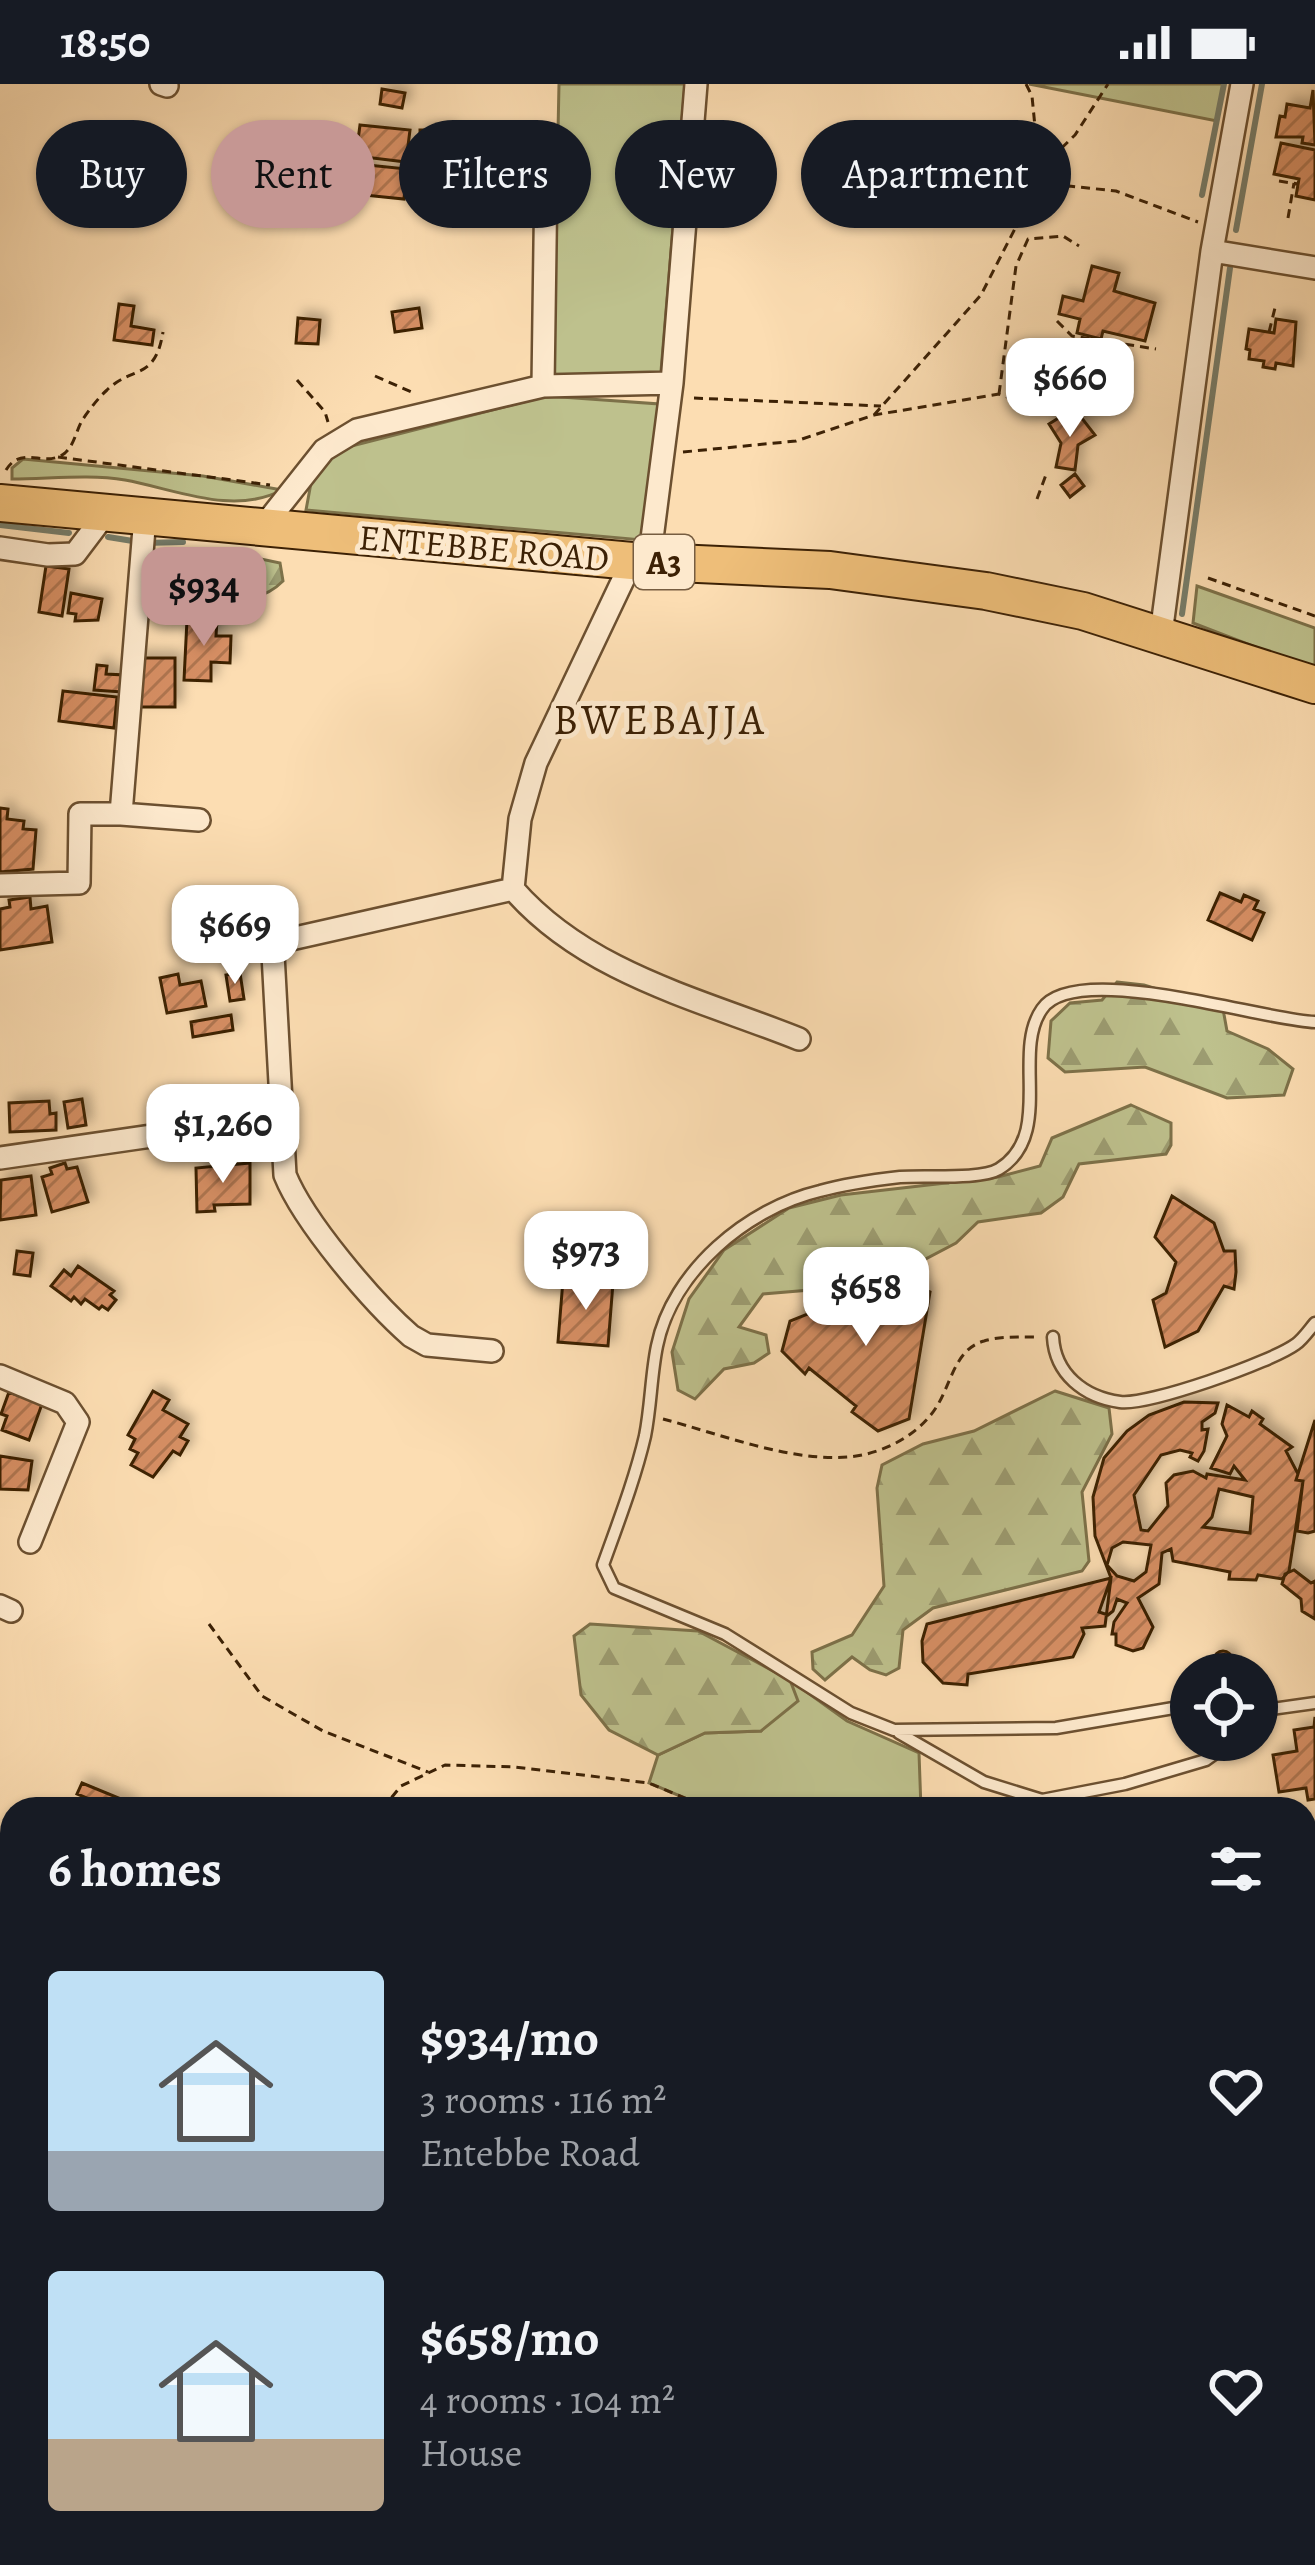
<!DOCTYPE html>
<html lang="en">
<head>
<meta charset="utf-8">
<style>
  body { margin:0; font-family:Alegreya,serif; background:#20242c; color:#f1f3f6; height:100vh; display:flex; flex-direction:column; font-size:45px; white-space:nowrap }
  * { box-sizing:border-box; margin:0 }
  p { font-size:39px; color:#9ea1a6 }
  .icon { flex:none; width:66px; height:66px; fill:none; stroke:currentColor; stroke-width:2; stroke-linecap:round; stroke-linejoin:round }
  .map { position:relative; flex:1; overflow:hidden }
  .panel { position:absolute; left:0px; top:1713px; width:1317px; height:768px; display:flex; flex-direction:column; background:#171b24; border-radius:36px 36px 0 0; box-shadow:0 3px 9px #0004 }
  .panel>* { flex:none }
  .banner { position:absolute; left:36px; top:36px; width:1245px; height:108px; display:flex; gap:24px }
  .tools { position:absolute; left:1170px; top:1569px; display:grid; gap:24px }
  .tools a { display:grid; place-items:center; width:108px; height:108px; border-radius:50%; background:#171b24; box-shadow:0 3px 9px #0004; font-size:60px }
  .price { position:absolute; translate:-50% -102px; padding:0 27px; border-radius:24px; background:#fff; color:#222; font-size:39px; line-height:78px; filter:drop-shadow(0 3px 6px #0008) }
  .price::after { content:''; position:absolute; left:50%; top:72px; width:36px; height:27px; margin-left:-18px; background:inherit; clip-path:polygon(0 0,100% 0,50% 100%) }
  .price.selected { background:#c59692; color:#111 }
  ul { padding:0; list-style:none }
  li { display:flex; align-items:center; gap:36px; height:300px; padding:0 48px }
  li span { display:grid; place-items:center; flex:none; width:336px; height:240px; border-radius:12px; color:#555 }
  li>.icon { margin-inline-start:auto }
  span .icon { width:144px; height:144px; fill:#fffc; stroke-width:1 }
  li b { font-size:51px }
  h2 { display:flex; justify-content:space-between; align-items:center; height:144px; padding:0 48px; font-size:51px }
  .chip { padding:0 42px; border-radius:54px; background:#171b24; box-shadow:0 3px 9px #0004; font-size:42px; line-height:108px }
  .chip.selected { background:#c59692; color:#111 }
  .status { display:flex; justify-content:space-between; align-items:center; height:84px; padding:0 60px; background:#171b24; direction:ltr }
  .status svg { height:33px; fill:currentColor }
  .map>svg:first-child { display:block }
</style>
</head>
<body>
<div class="status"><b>18:50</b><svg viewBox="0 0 49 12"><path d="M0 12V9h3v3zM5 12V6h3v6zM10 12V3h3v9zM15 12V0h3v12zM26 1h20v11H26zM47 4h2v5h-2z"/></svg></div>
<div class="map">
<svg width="1315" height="2481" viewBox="0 0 1315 2481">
  <defs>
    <pattern id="forest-firs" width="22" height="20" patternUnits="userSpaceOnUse" patternTransform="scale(3)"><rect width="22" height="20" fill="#bec18d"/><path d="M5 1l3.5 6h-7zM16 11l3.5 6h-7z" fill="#9c9c71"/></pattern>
    <pattern id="building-hatch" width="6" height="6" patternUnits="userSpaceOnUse" patternTransform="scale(3)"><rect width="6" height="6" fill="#d58e64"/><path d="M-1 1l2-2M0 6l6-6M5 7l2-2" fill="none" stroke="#ae7450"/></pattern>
    <filter id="shadow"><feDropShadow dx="6" dy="-6" stdDeviation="6" flood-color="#0004"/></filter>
  </defs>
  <rect width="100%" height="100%" fill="#fcddb2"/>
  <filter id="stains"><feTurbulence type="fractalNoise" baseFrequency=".00167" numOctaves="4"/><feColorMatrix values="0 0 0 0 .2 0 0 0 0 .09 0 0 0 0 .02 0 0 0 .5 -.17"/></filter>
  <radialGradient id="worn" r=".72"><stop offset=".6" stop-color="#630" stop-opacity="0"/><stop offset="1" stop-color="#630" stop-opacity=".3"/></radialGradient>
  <path fill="#bec18d" stroke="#7d7149" stroke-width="3" d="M559 0H685L660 299 569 298 553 289Z
    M1029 0H1224L1217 37Z
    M547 312 659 320 642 456 306 426 311 399 336 366Z
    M23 375 203 392 282 406C233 432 175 405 125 396 89 390 49 395 12 395V384Z
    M1197 502 1315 544V586L1193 539Z
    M790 1596 847 1637 919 1669 921 1725H748L699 1720 649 1699 658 1671 705 1649 761 1647Z"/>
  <path fill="url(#forest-firs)" stroke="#7d7149" stroke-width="3" d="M975 51 992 54 999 93 983 126 965 129 952 107V71Z
    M247 472 280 479 283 497C265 515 241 519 218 510L206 490 228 473Z
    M1117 898 1144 901 1223 925 1227 947 1268 965 1293 985 1284 1011 1227 1014 1145 983 1065 988 1048 974 1051 937 1070 919 1102 916Z
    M1131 1021 1171 1039V1061L1166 1070 1079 1080 1063 1113 1041 1129 978 1138 956 1159 914 1181 846 1203 763 1210 739 1243 766 1251 769 1269 754 1279 724 1285 695 1315 678 1306 672 1268 689 1215 724 1166 789 1124 841 1111 998 1093 1040 1082 1052 1054Z
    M1055 1307 1109 1324 1112 1350 1082 1408 1089 1477 1082 1487 933 1524 903 1546 899 1584 886 1591 870 1586 852 1573 825 1596 813 1585 812 1568 852 1551 884 1502 877 1404 882 1381 923 1360 974 1347Z
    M590 1540 698 1547 790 1596 798 1617 761 1647 705 1649 658 1671 609 1646 581 1611 574 1552Z
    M1315 1744V1981L1305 1980V1745Z"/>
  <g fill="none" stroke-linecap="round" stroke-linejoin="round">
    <path stroke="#777d6a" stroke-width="6" d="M1202 111 1224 0
      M1236 146 1262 0
      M0 441 69 449
      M108 453 145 459 183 458
      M1182 530 1230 184"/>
  </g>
  <path fill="url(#building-hatch)" stroke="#3c2105" stroke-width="3" fill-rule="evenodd" filter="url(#shadow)" d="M382 5 405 9 402 24 380 20Z
    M1313 6 1315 61 1302 59 1303 53H1276L1280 32 1285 33 1287 20 1310 24Z
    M360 41 410 46 406 78 356 72Z
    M420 46H449V55H459V79H446V87L421 88Z
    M1281 59 1315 66V116L1296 112 1299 95 1274 90Z
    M358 80 407 85 404 115 354 110Z
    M1092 182 1119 189 1114 207 1155 219 1145 257 1103 247 1101 255 1077 249 1080 235 1059 230 1063 212 1083 217Z
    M119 220 134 222 131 242 154 246 152 261 114 256Z
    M419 224 422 244 395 248 392 228Z
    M298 234 320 236 318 260 296 259Z
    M1276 235 1296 238 1293 282 1276 279 1275 285 1263 283 1264 277 1249 275 1250 266 1246 265 1249 245 1274 249Z
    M1048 278 1069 281 1067 293 1099 297 1098 307 1091 306 1088 319 1043 313Z
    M1065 330 1072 340 1081 333 1095 351 1078 361 1075 386 1056 383 1061 359 1049 340Z
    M1075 390 1084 402 1070 413 1061 401Z
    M46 482 69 485 62 532 39 528Z
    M71 509 102 515 98 536 75 537 76 530 68 529Z
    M187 536H217L216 552H231L230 579 211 578V597L184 596Z
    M135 574H175V623H135Z
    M97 581 107 582 106 590 124 591 122 608 94 606Z
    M63 607 117 613 114 644 59 637Z
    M0 724 8 725 7 735 24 737 23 745 36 746 33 785 0 788Z
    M1220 809 1241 818 1244 811 1258 817 1254 825 1264 829 1252 856 1208 836Z
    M30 813 31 825 47 822 52 858 0 866V825L10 823 9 816Z
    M240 889 244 915 230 917 226 891Z
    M178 890 180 901 201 897 206 922 167 929 160 894Z
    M231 931 233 946 193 953 191 938Z
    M82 1015 86 1041 68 1044 64 1018Z
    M49 1017 50 1030 56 1029V1046L10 1048 9 1019Z
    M65 1079 67 1085 77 1083 88 1118 52 1128 42 1093 52 1090 50 1084Z
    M250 1079V1120L214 1121 215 1127 197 1128 196 1084Z
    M31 1092 36 1131 0 1136 1 1096Z
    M1172 1112 1214 1139 1224 1167H1235L1236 1188 1234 1205 1224 1202 1198 1247 1165 1263 1153 1216 1166 1209 1176 1178 1155 1153Z
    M17 1167 33 1169 30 1192 14 1190Z
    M78 1182 114 1207 110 1211 116 1216 108 1226 102 1222 99 1225 85 1215 81 1220 74 1213 71 1217 51 1202 64 1186 71 1192Z
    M897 1194 930 1208 909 1335 878 1347 852 1328 856 1322 809 1284 805 1290 782 1267 790 1237Z
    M563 1196 613 1199 608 1262 558 1258Z
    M153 1307 169 1316 163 1326 188 1340 180 1353 188 1357 180 1371 173 1367 153 1393 131 1381 138 1369 130 1365 135 1355 128 1351Z
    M9 1308 42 1320 29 1356 2 1346 7 1332 1 1330Z
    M1184 1318 1218 1319 1215 1329 1202 1338V1346L1208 1345 1204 1367 1198 1377 1190 1373 1192 1369 1180 1366 1161 1371 1134 1411 1141 1446 1148 1447 1168 1422 1166 1399 1174 1391 1193 1387 1206 1394 1207 1390 1245 1396 1234 1382 1230 1390 1211 1384 1227 1352 1222 1340 1227 1321 1249 1333 1252 1327 1263 1335 1260 1340 1292 1363 1286 1367 1298 1390 1296 1396 1303 1397 1289 1487 1282 1495 1258 1491 1256 1496 1229 1495 1230 1488 1173 1477 1171 1465 1162 1469 1159 1500 1138 1514 1153 1543 1143 1564 1133 1567 1116 1561V1550H1112L1114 1538 1127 1519 1117 1515 1113 1527 1108 1531 1099 1528 1111 1494 1095 1452 1093 1413 1104 1374 1127 1347 1149 1331ZM1219 1405 1253 1413 1250 1449 1203 1443 1212 1433ZM1123 1458 1151 1461 1146 1488 1134 1497 1117 1492 1107 1481 1112 1464Z
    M1315 1336V1447L1308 1449 1297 1447 1303 1397 1296 1396Z
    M0 1372 32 1377 28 1406 0 1405Z
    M1294 1486 1311 1499 1315 1497V1535L1302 1527 1301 1515 1282 1500 1285 1490Z
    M1111 1494 1105 1542 1082 1544 1084 1550 1073 1573 968 1590 967 1601 943 1599 923 1578 922 1557 927 1540Z
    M1214 1576a9 9 0 1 1 18 0a9 9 0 1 1-18 0Z
    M1315 1633V1715L1308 1716 1306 1704 1279 1708 1273 1671 1297 1667 1294 1646 1314 1643Z
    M82 1699 131 1719 129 1725H113L77 1710Z
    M0 2009 12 2013 10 2048 0 2045Z
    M1305 2016H1311V2023L1315 2024V2063L1307 2062Z
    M1305 2178H1315V2218H1305Z
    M158 2469H196L181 2481H168Z
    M273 2469H297L288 2481H264Z
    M498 2469H526L528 2476 520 2481H489L486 2473Z
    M576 2469 578 2481H553L551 2470Z
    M1011 2469H1127L1128 2474 1012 2481Z"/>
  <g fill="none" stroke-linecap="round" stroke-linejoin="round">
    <defs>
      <path id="lane" d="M1053 1253C1055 1290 1084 1313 1120 1318 1147 1322 1272 1278 1296 1260 1303 1255 1309 1246 1315 1239
        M1191 1621 1056 1644 894 1646 851 1629 725 1550 614 1504 603 1481C618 1439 635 1395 645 1352 651 1322 651 1291 657 1262 672 1187 748 1124 820 1107 845 1100 874 1096 900 1093 924 1091 981 1096 999 1085 1055 1050 1011 969 1042 925 1075 876 1261 936 1315 938
        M1257 1627 1315 1619
        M899 1649 984 1698 1042 1716 1125 1700 1206 1676 1234 1656
        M436 2469 441 2481"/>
      <path id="street" d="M161 0 167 2
        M468 60 523 70 546 91 543 302
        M1212 167 1315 184
        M145 432 121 730 199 736
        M263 443 324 366 357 346 543 302 672 299
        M0 464 48 471 75 470 106 429
        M649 478 672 299 696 0
        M201 508 208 478
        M1161 550 1212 167 1242 0
        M0 801 79 799 80 730H121
        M513 805C586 889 699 915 799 955
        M0 1074 282 1033
        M492 1267 427 1261 411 1252C372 1218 304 1138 285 1091L273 870 282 857 513 805 520 735 536 679 632 477
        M0 1292 65 1319 78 1338 30 1458
        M0 1522 11 1527
        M0 1912 12 1893
        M0 2397 12 2413
        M52 2469 60 2481
        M989 2469 990 2481
        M1244 2469 1245 2481"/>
      <path id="primary" d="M0 419 632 477 830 486 986 507 1083 527 1315 601"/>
    </defs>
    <use href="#lane" stroke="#6c5030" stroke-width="15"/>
    <use href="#street" stroke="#6c5030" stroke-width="26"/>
    <use href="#primary" stroke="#3c2105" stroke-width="40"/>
    <path stroke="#3c2105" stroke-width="3" stroke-dasharray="9 6" stroke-linecap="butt" d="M1026 0 1032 12 1039 84
      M1279 97 1298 100
      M1027 125 1069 102 1116 107 1198 138
      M1288 134 1294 99
      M1057 237 1072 252 1156 265
      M1269 248 1275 224
      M1090 282 1094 260
      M375 292 416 310
      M297 296 325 328 328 338
      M999 310 1016 182 1028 155 1063 152 1079 162
      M694 314 881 322
      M874 331 981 211 1024 127 1039 86 1075 51 1108 0
      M683 368 796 357 874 331 999 310 1021 318
      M58 373 270 401
      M6 386C22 360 45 385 65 369 75 360 76 346 83 335 89 326 99 313 107 306 133 281 155 297 163 248
      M1037 415 1047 388
      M1208 494 1315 532
      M663 1335C721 1350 802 1383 862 1371 892 1365 922 1347 937 1322 951 1300 955 1265 984 1257 1000 1252 1022 1253 1039 1253
      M209 1540 262 1612 323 1647 428 1688
      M382 1725 401 1702 445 1681 515 1683 649 1699 699 1720 747 1724"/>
    <use href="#lane" stroke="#fde9cd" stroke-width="10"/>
    <use href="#street" stroke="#fde9cd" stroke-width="21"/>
    <use href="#primary" stroke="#eebe79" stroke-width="36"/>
  </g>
  <g text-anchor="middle" stroke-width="10" stroke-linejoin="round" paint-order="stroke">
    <rect fill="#fde9cd" stroke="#765d41" stroke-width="3" x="634" y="451" width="60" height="54" rx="9"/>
    <g font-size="33" font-weight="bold" fill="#3c2105">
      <text x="664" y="490">A3</text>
    </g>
    <g font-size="36" fill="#3c2105" stroke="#fde9cd">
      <text transform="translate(484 463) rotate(5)" y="13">ENTEBBE ROAD</text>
    </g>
    <g font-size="42" letter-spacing="3" fill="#3c2105" stroke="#fde9cd">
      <text x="660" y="650">BWEBAJJA</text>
    </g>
  </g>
  <rect width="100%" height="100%" filter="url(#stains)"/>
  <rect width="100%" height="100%" fill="url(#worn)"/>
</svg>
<div class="tools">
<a><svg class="icon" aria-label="locate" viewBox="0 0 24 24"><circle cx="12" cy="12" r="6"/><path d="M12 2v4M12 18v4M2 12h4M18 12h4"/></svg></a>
</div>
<b class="price" style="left:1070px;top:356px">$660</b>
<b class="price selected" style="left:204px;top:565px">$934</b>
<b class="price" style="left:235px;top:903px">$669</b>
<b class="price" style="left:223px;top:1102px">$1,260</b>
<b class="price" style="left:586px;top:1229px">$973</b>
<b class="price" style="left:866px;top:1265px">$658</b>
<div class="banner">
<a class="chip">Buy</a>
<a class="chip selected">Rent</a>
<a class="chip">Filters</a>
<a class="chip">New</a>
<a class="chip">Apartment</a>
</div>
<section class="panel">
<h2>6 homes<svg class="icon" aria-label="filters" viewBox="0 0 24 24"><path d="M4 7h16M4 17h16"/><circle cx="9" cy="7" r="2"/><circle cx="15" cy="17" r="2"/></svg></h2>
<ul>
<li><span style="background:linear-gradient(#bfe0f5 75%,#9aa5b1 0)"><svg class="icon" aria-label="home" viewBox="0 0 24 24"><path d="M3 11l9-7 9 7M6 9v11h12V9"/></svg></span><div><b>$934/mo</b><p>3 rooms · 116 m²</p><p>Entebbe Road</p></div><svg class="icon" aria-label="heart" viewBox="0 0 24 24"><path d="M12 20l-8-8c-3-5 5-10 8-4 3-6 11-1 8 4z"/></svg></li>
<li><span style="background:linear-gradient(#bfe0f5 70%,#b9a48a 0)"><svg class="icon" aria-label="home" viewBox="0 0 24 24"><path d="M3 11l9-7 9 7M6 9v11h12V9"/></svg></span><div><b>$658/mo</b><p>4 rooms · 104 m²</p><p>House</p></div><svg class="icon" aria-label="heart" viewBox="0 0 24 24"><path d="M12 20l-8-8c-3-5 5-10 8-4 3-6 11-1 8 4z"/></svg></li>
</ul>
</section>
</div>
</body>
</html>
